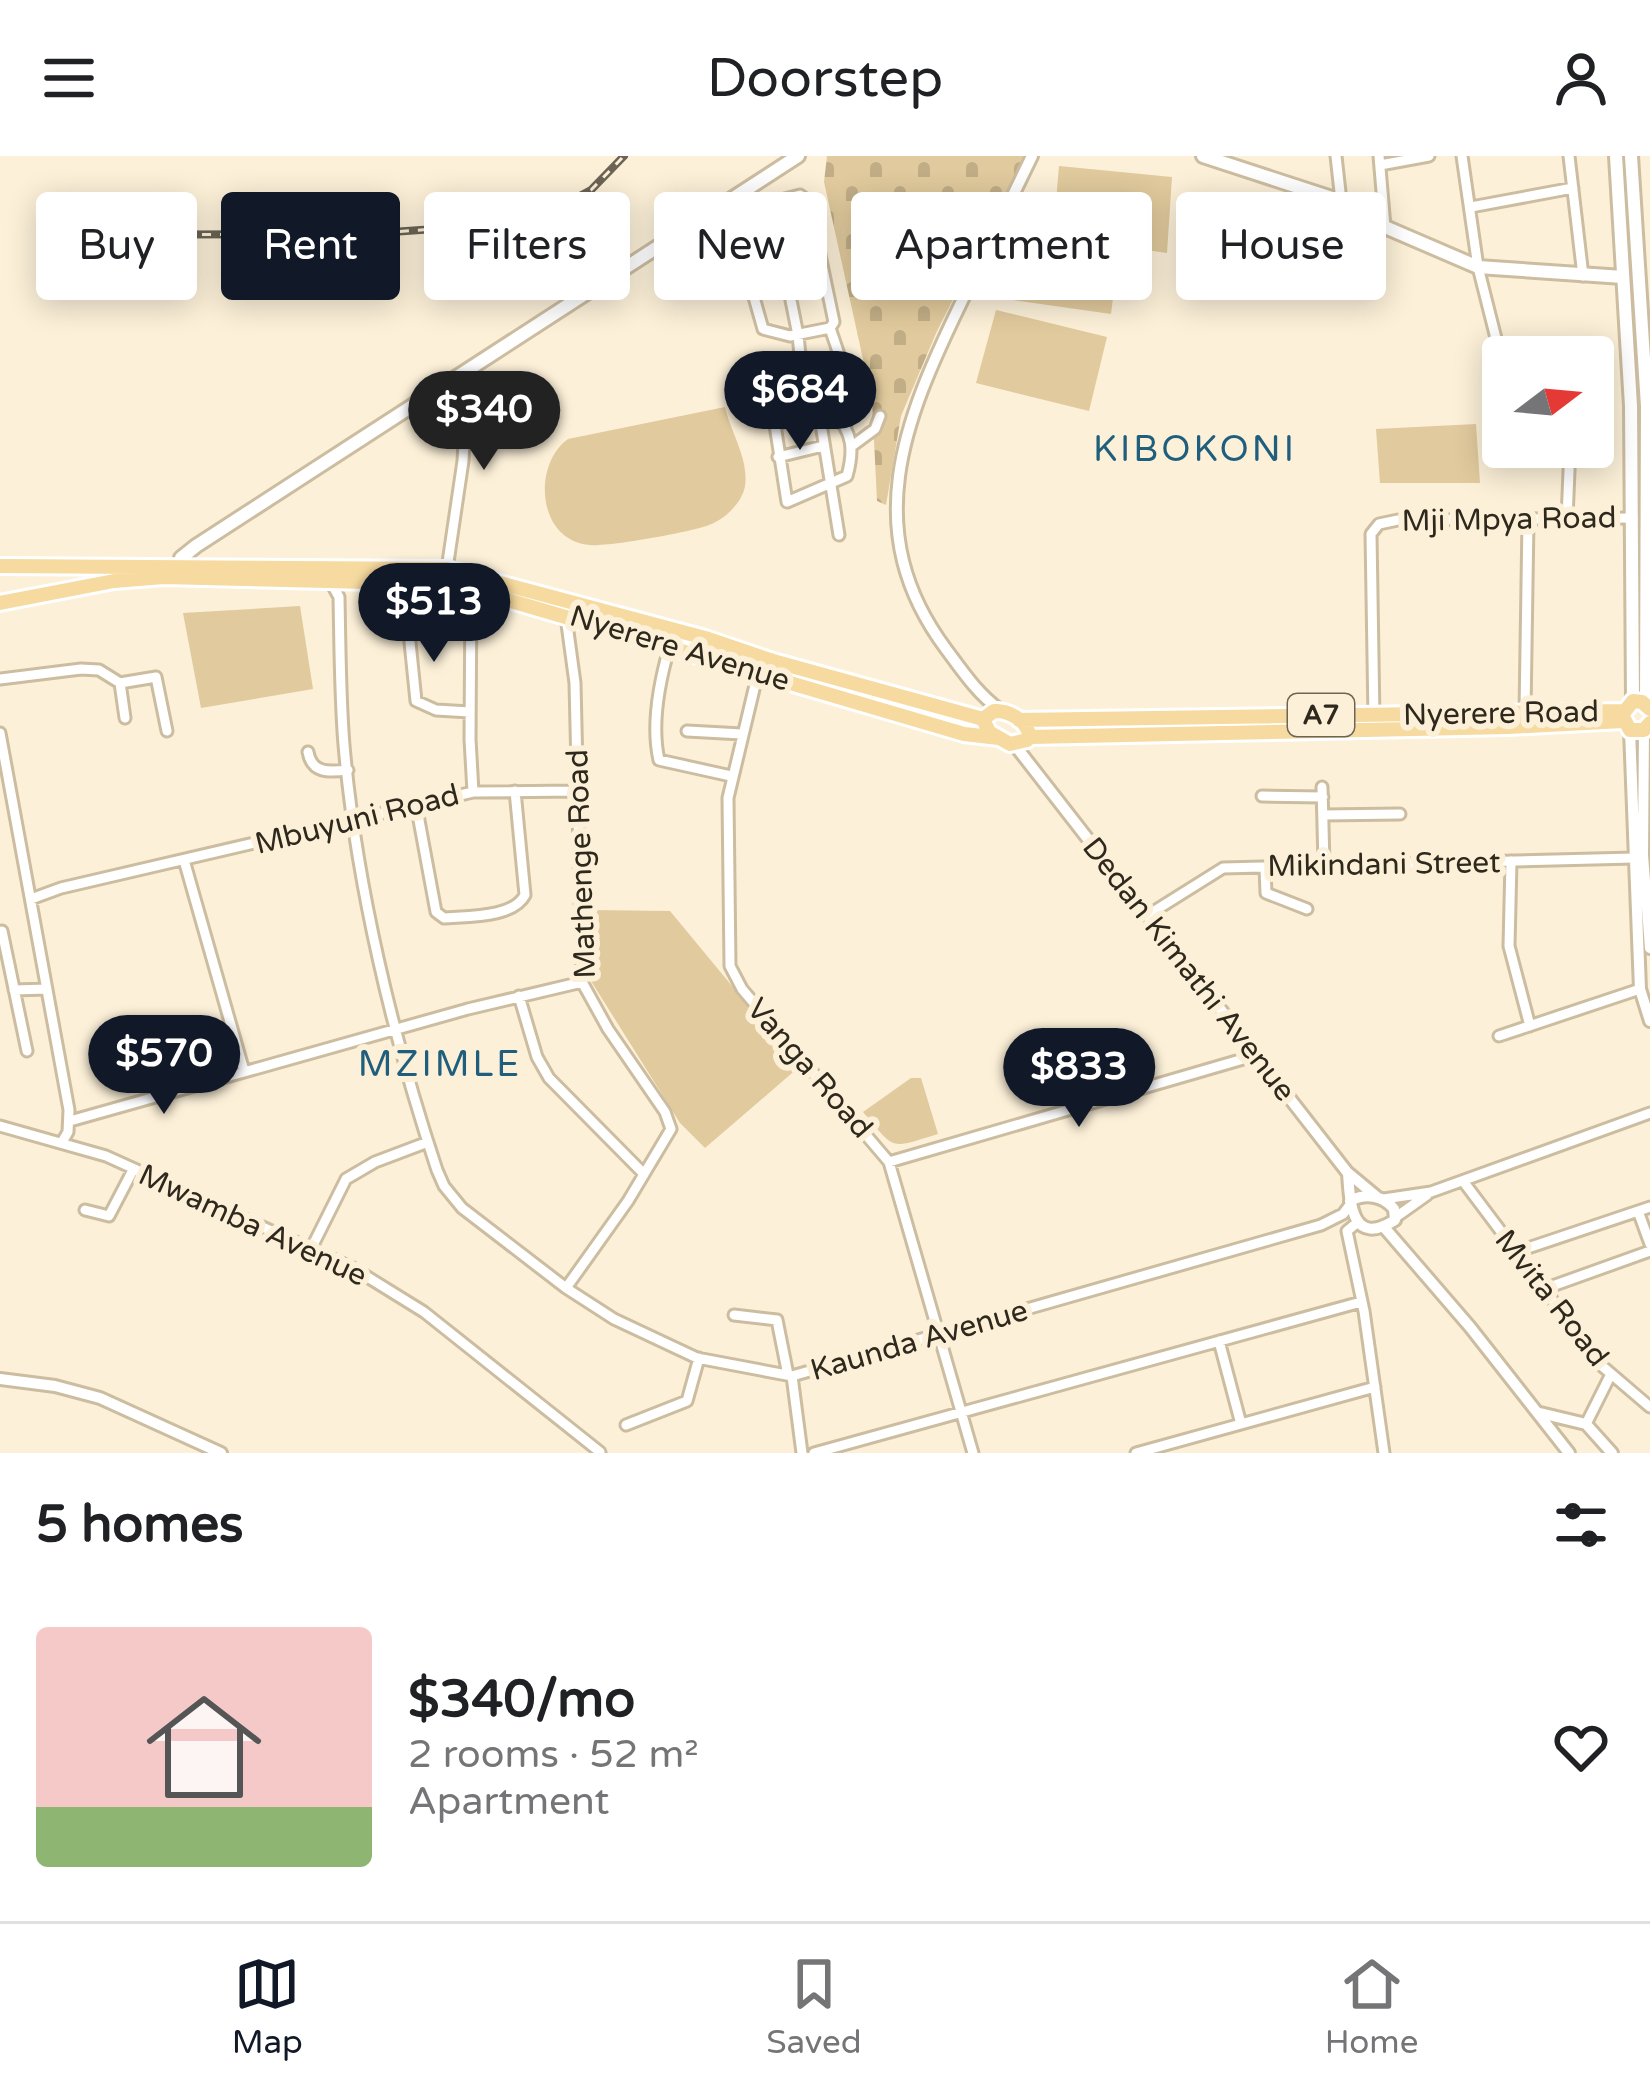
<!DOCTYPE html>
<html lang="en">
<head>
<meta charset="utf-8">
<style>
  body { margin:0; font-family:"Varela Round",sans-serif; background:#f2f2f2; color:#202124; height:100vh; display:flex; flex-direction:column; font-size:45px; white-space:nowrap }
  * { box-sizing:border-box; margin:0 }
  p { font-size:39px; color:#757577 }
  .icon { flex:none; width:66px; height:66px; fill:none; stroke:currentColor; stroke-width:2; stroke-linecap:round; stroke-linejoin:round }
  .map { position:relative; height:1297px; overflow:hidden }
  .details { display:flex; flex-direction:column; background:#fff; flex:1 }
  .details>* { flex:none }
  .guide { position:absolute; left:36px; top:36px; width:1578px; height:108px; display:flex; gap:24px }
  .needle { width:78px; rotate:74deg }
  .controls { position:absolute; left:1482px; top:180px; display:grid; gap:24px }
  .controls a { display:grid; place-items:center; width:132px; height:132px; border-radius:12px; background:#fff; box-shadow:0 6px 30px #0003; font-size:60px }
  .price { position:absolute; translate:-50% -102px; padding:0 27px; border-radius:42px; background:#111827; color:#fff; font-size:39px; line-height:78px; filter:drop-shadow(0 3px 6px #0008) }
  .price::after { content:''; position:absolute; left:50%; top:72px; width:36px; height:27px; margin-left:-18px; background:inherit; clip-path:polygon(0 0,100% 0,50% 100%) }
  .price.on { background:#222; color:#fff }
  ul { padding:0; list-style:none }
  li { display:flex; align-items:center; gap:36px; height:300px; padding:0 36px }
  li+li { border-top:3px solid #e0e0e0 }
  li span { display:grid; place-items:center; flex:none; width:336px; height:240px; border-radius:12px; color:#555 }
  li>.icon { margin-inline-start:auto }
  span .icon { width:144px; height:144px; fill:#fffc; stroke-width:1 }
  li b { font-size:51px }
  h2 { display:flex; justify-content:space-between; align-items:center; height:144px; padding:0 36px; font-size:51px }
  .pill { padding:0 42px; border-radius:12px; background:#fff; box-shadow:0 6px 30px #0003; font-size:42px; line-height:108px }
  .pill.on { background:#111827; color:#fff }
  header { display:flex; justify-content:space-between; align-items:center; height:156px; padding:0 36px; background:#fff; font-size:54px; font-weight:600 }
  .menu { display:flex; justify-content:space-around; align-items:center; height:168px; border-top:3px solid #e0e0e0; background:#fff; font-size:33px; color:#757577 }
  .menu a { display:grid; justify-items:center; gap:6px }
  .menu .on { color:#111827 }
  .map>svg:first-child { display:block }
</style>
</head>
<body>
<header><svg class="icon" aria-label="menu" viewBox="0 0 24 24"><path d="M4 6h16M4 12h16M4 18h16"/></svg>Doorstep<svg class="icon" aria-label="person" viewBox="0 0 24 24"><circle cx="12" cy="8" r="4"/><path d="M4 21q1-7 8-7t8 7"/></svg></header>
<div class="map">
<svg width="1650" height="1297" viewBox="0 0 1650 1297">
  <defs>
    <pattern id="cemetery-stones" width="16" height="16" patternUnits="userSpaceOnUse" patternTransform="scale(3)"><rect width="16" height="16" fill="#e1ca9d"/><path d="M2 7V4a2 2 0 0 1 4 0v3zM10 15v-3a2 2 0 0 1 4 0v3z" fill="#c1ae87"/></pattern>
  </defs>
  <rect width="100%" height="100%" fill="#fcf0d8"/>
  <path fill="#e1ca9d" d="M1059 10 1172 21 1167 97 1053 81Z
    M1022 82 1119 96 1111 158 1013 144Z
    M996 154 1107 181 1089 255 976 227Z
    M725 251C731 277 749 303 745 330 742 347 725 363 709 369 692 376 607 391 590 389 537 385 532 309 568 283Z
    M1476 268 1480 327H1380L1376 273Z
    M300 450 313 533 201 552 183 457Z
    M588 754 670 755 799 911 705 992 680 967 591 825Z
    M911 922H921L938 978C889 993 896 995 863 956Z"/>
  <path fill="url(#cemetery-stones)" d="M827 0H1026L937 175 901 260 886 349 877 345 872 244 824 26Z"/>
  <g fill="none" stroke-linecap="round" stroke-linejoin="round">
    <defs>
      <path id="minor" d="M1336 0 1341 45
        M1379 0 1385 71
        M1462 0 1478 111 1503 210
        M1569 0 1583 120
        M1380 9 1429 0
        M800 39 807 44 811 56 834 166 830 172 847 222 836 243 819 256 810 252 804 240 798 179 773 55 777 45Z
        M1471 51 1573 32
        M733 67 763 173 790 180 830 172
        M814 255 775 269 787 346 847 320C854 295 853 276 834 257L822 255
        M819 256 839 379
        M852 290 875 273 880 260
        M778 301 823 290
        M1567 363 1570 291
        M447 413 463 305 468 215
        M329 423 339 441C340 490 340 540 344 589 356 728 393 882 437 1014L444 1030 462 1052 566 1132 614 1163 697 1202 792 1220 1321 1069 1343 1058 1349 1050
        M407 457 416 545 436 554 470 556
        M670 489C660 523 651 569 659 604L731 620
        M755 499V529L728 642 730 810 742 833 889 1006 973 1297
        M0 523 81 513 99 514 120 527 156 521 167 575
        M120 527 125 562
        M1525 556 1528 364
        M1374 563 1371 378 1379 368 1398 364 1633 362
        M687 575 742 578
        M0 577 69 954 68 976 62 986
        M308 596C312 618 329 616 348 614
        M1322 631 1324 708
        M473 636 575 635
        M1262 640 1323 641
        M416 648 436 756 444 762C468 760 513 762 525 739L515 635
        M1323 659 1400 658
        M184 704 244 915
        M1511 705 1509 790 1530 870
        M1265 712 1266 737 1307 753
        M31 743 61 732 473 636 470 583 471 430
        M1148 759 1223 712 1634 702
        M2 775 27 895
        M14 834 47 833
        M519 840 537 901 549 922 644 1018
        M1499 880 1640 833
        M70 965 468 853 582 826
        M0 970 106 1000 353 1112 424 1156 600 1296
        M889 1006 1257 899
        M1463 1025 1602 1210 1650 1251
        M1384 1043 1431 1036 1650 957
        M85 1054 109 1060 133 1014
        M1638 1055 1650 1088
        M1396 1061 1427 1039
        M1358 1066 1347 1075 1364 1155 1384 1297
        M312 1091 346 1023 375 1006 428 986
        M1516 1096 1650 1051
        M566 1132 628 1045 671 973 665 956 608 873 582 826 575 527 566 461
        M1544 1133 1650 1095
        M734 1159 777 1164 788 1219
        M1219 1185 1241 1268
        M792 1220 802 1297
        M1586 1268 1611 1218
        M626 1269 687 1245 699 1202
        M814 1297 1361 1146
        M1136 1297 1375 1231"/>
      <path id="tertiary" d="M1000 554C977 537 963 516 946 493 858 375 904 265 960 149 984 99 1008 50 1032 0
        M1630 574 1640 833 1650 865
        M1644 574 1643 699 1650 792
        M1014 588 1347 1016 1377 1041
        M1348 1017C1350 1046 1351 1092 1395 1064L1394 1053C1383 1039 1365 1037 1350 1045
        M1383 1070 1470 1171 1569 1297
        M0 1223 55 1230 100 1242 221 1297
        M1540 1257 1586 1268 1612 1297"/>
      <path id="secondary" d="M1203 0 1341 45 1385 71 1478 111 1623 121
        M1616 0 1631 250 1633 545
        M1631 0 1647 250 1646 548
        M179 420 181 402 196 390 798 0"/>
      <path id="trunk" d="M0 410 447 413 705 482 773 505 983 563
        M0 447 114 425 163 421 453 428 964 578 999 582
        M1650 553 1642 546 1633 545 1622 559 1630 574H1644L1650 567
        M994 555C1008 554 1026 564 1029 578L1027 584 1010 588 989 576 983 563Z
        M1019 564 1623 555
        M1029 581 1508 571 1622 565"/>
    </defs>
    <use href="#minor" stroke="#ccbda0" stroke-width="15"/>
    <use href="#tertiary" stroke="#ccbda0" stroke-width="16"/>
    <use href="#secondary" stroke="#ccbda0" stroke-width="18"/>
    <use href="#trunk" stroke="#fff" stroke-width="20"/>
    <use href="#minor" stroke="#fff" stroke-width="9"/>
    <use href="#tertiary" stroke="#fff" stroke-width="10"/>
    <use href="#secondary" stroke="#fff" stroke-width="12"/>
    <use href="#trunk" stroke="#f6da9f" stroke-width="14"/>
    <defs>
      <path id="rail" d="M40 79 363 78 507 68 552 55 591 34 624 0"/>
    </defs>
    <use href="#rail" stroke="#6c6454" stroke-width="8"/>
    <use href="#rail" stroke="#fcf0d8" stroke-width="3" stroke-dasharray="9" stroke-linecap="butt"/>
  </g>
  <g text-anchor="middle" stroke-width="12" stroke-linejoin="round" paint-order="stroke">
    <rect fill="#fcf0d8" stroke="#6c6555" stroke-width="3" x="1288" y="538" width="66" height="42" rx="9"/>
    <g font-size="27" font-weight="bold" fill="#2f291d">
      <text x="1321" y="568">A7</text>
    </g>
    <g font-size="30" fill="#2f291d" stroke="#fcf0d8">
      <text transform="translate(1509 363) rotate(-1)" y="10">Mji Mpya Road</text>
      <text transform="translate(680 492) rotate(17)" y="10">Nyerere Avenue</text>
      <text transform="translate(1501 557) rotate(-1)" y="10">Nyerere Road</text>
      <text transform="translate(357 663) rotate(-14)" y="10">Mbuyuni Road</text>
      <text transform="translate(581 708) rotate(-92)" y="10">Mathenge Road</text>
      <text transform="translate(1384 708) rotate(-1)" y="10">Mikindani Street</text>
      <text transform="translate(1189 813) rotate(52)" y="10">Dedan Kimathi Avenue</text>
      <text transform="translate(810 912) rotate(49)" y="10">Vanga Road</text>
      <text transform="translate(253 1069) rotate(25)" y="10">Mwamba Avenue</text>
      <text transform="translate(1552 1142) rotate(52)" y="10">Mvita Road</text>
      <text transform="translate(919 1184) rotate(-16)" y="10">Kaunda Avenue</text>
    </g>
    <g font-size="36" letter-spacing="3" fill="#1f5f7d" stroke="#fcf0d8">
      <text x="1195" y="305">KIBOKONI</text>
      <text x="440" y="920">MZIMLE</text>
    </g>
  </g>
</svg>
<div class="controls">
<a><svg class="needle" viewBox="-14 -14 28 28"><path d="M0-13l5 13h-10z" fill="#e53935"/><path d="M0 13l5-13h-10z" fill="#757577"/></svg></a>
</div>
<b class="price" style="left:800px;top:297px">$684</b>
<b class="price on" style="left:484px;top:317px">$340</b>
<b class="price" style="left:434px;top:509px">$513</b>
<b class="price" style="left:164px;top:961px">$570</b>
<b class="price" style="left:1079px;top:974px">$833</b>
<div class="guide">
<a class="pill">Buy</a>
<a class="pill on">Rent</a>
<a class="pill">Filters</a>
<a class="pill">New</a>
<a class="pill">Apartment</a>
<a class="pill">House</a>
</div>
</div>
<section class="details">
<h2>5 homes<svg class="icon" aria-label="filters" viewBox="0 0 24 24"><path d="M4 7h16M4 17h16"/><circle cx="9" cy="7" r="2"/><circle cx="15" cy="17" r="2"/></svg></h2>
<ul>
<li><span style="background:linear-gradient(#f6c9c9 75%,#8fb573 0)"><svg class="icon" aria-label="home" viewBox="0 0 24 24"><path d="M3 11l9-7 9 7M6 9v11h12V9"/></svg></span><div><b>$340/mo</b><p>2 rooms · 52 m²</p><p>Apartment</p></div><svg class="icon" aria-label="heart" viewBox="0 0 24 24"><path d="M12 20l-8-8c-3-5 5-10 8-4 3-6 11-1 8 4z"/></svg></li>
</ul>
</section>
<nav class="menu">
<a class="on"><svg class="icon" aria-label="map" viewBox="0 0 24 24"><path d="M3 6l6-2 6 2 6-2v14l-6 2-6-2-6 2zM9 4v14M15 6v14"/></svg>Map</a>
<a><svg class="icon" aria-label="saved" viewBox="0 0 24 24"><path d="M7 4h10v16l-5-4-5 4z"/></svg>Saved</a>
<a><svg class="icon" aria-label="home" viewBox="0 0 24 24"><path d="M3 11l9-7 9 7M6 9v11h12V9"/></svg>Home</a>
</nav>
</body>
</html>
